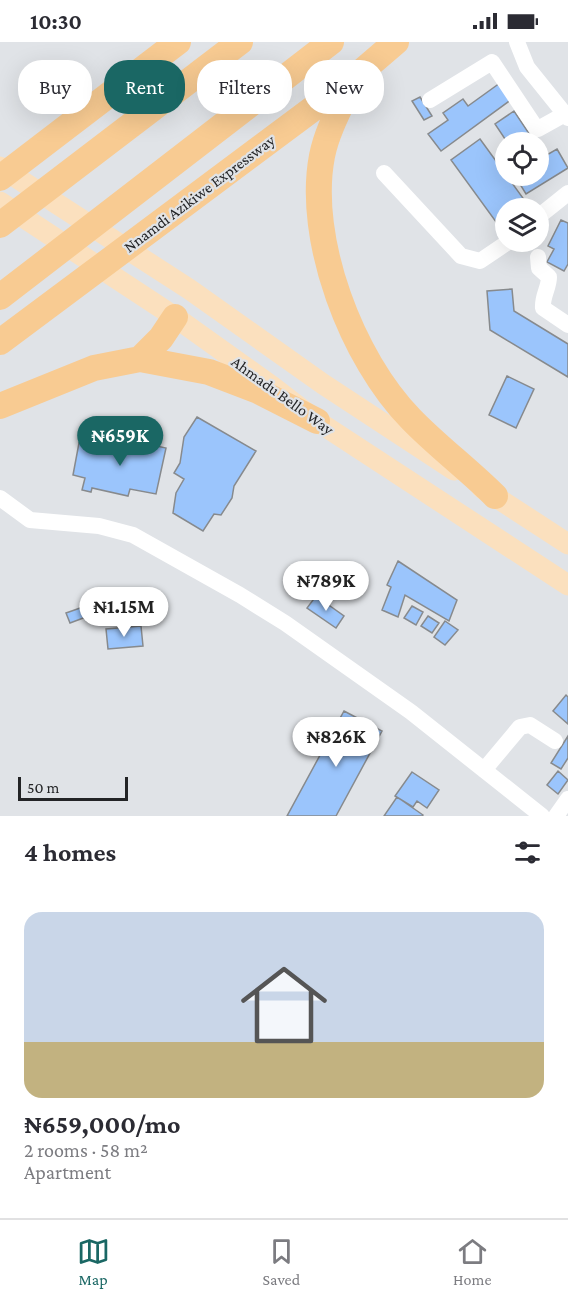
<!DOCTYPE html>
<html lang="en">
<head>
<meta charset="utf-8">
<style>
  body { margin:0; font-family:"Crimson Pro",serif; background:#f7f7f7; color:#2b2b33; height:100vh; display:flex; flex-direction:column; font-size:22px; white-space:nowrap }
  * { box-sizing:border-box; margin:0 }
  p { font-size:20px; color:#7c7c81 }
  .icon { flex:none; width:33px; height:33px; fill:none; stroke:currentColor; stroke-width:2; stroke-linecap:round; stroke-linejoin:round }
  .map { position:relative; height:774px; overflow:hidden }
  .panel { display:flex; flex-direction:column; background:#fff; flex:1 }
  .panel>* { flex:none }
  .guide { position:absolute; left:18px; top:18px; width:532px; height:54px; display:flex; gap:12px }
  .fabs { position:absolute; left:495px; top:90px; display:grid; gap:12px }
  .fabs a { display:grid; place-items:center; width:54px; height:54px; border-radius:50%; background:#fff; box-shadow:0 6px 24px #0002; font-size:30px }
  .scale { position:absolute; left:18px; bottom:15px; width:110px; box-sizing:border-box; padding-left:6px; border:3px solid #232426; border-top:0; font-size:16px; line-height:21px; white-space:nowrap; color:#232426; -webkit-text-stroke:4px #e0e3e7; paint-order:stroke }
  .price { position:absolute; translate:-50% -51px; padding:0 14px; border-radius:21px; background:#fff; color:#222; font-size:20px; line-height:39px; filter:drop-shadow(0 2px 3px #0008) }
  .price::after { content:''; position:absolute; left:50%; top:36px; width:18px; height:14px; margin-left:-9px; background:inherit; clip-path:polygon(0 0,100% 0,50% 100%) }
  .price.active { background:#1a6764; color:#fff }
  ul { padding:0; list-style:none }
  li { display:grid; align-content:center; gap:12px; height:318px; padding:0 24px }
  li+li { border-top:2px solid #e1e1e2 }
  li span { display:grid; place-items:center; height:186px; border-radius:18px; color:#555 }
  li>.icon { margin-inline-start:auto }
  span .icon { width:108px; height:108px; fill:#fffc; stroke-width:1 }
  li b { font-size:26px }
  h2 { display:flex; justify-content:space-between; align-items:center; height:72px; padding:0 24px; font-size:26px }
  .chip { padding:0 21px; border-radius:24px; background:#fff; box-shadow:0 6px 24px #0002; font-size:21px; line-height:54px }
  .chip.active { background:#1a6764; color:#fff }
  .status { display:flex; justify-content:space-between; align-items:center; height:42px; padding:0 30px; background:#fff; direction:ltr }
  .status svg { height:16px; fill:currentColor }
  .dock { display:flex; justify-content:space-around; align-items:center; height:84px; border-top:2px solid #e1e1e2; background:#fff; font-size:16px; color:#7c7c81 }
  .dock a { display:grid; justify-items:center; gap:3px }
  .dock .active { color:#1a6764 }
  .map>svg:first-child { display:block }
</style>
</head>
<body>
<div class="status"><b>10:30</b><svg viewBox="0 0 49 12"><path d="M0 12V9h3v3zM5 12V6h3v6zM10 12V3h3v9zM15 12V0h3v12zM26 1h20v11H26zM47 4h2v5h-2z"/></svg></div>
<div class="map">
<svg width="568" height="774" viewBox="0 0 568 774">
  <rect width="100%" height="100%" fill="#e0e3e7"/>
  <path fill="#9bc5fc" stroke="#878a8d" stroke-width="1.5" d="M500 41 512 57 441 109 428 92 448 78 443 71 463 57 468 64Z
    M420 55 432 74 424 78 412 59Z
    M514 69 534 99 532 100H507L495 82Z
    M480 97 528 163 524 166H506V179L499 184 451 118Z
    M557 107 568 126 526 152 515 134H538V118Z
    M561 178 568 181V222L564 229 547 220 554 207 548 204Z
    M512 247 514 269 568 302V335L490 288 487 249Z
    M507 334 534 347 516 386 489 373Z
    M197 375 256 409 234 444 232 456 221 473 214 472 203 489 173 471 176 451 184 437 174 431 180 421 184 395Z
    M124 397 166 406 156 452 130 447 128 454 92 446 91 450 82 448 85 436 73 433 79 401 100 405 101 400 122 404Z
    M398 519 457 558 449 579 405 553 398 575 382 568 391 545 387 543Z
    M316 554 344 574 336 586 307 566Z
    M412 564 423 570 416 583 404 576Z
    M83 565 86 575 70 581 66 571Z
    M428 574 439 581 432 591 421 584Z
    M445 579 458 588 445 603 434 595Z
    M141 584 143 604 108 607 106 587Z
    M566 653 568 655V682L553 669Z
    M344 669 382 689 336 774H287Z
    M568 694V716L561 727 551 721Z
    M558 729 568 738 558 752 547 743Z
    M412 730 439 748 427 766 417 759 413 765 395 754Z
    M397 755 423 773 422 774H384Z"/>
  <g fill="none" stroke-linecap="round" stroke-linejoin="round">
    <path stroke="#fff" stroke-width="16" d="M517 0 527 25 568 76
      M430 58 492 20 536 86 538 87 565 72
      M384 131 461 214 480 219 508 200
      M538 175 568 151
      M538 215 539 226 549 235C549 246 542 254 543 266L568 283
      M0 456 30 478 99 484 133 493 240 553 285 581 411 670 542 774
      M484 728 520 685 530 683 555 699
      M556 774 568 757"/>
    <path stroke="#fbe0be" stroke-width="21" d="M0 125 189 247 323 342 454 428
      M0 160 175 275 273 345 317 379 568 543
      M482 446 568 502"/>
    <path stroke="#f8cb92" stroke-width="26" d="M353 38C342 62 327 88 322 114 306 197 352 317 411 377 437 404 468 427 495 454
      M0 136 178 0
      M0 183 240 0
      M0 255 331 0
      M0 300 354 36 396 0
      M140 317 161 296 175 275
      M0 364 94 326 140 317 209 330 256 348 317 379"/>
  </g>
  <g text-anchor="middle" stroke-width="4.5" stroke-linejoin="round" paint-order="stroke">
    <g font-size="16" fill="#232426" stroke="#e0e3e7">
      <text transform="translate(199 151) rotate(-37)" y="6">Nnamdi Azikiwe Expressway</text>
      <text transform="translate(283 353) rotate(36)" y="6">Ahmadu Bello Way</text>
    </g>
  </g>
</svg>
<div class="fabs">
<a><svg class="icon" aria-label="locate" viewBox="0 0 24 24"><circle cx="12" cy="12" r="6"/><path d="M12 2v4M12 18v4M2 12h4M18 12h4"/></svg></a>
<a><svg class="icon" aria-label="layers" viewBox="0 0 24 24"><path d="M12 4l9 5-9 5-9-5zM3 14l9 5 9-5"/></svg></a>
</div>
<div class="scale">50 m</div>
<b class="price active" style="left:120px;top:425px">₦659K</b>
<b class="price" style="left:326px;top:570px">₦789K</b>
<b class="price" style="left:124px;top:596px">₦1.15M</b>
<b class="price" style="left:336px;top:726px">₦826K</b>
<div class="guide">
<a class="chip">Buy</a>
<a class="chip active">Rent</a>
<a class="chip">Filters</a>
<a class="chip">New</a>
</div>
</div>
<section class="panel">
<h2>4 homes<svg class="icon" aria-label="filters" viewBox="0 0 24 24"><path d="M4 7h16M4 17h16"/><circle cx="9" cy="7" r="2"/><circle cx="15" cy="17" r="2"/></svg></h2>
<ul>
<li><span style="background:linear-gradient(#c9d6e8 70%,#c2b280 0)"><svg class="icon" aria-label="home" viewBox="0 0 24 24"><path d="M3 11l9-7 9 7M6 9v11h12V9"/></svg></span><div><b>₦659,000/mo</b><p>2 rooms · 58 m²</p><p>Apartment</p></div></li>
</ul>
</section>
<nav class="dock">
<a class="active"><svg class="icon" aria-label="map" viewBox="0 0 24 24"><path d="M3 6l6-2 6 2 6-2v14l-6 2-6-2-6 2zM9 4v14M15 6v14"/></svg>Map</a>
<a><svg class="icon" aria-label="saved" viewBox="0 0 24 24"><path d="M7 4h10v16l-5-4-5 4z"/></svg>Saved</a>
<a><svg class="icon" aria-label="home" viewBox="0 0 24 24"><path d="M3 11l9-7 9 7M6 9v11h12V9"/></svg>Home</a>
</nav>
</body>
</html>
